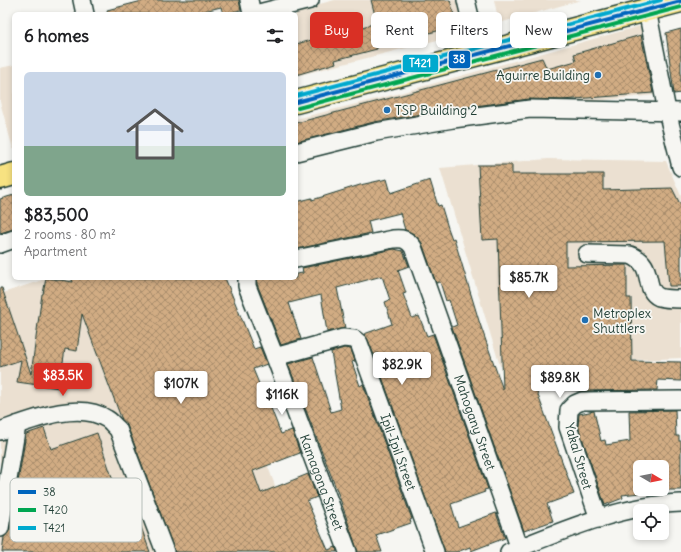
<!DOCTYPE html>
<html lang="en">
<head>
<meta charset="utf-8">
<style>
  body { margin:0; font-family:Delius,sans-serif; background:#f6f6f6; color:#202124; height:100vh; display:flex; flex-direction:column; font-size:15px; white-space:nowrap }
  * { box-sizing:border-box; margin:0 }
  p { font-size:13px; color:#757577 }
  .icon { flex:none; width:22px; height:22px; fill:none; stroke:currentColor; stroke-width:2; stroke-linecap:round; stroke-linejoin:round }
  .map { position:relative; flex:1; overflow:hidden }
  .sheet { position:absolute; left:12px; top:12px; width:286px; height:268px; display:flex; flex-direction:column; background:#fff; border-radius:6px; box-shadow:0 2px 6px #0003 }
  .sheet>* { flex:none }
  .hud { position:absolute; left:310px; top:12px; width:311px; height:36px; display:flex; gap:8px }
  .needle { width:26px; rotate:100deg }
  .fabs { position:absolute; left:633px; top:460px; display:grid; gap:8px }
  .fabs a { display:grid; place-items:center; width:36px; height:36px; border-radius:6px; background:#fff; box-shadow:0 2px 6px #0003; font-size:20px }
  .price { position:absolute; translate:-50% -34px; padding:0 9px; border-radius:4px; background:#fff; color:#222; font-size:13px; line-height:26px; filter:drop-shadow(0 1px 2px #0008) }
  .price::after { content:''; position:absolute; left:50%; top:24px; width:12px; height:9px; margin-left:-6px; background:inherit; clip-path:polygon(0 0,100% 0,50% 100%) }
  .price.active { background:#d93025; color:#fff }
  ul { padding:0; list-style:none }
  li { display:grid; align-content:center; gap:8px; height:212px; padding:0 12px }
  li+li { border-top:1px solid #e0e0e0 }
  li span { display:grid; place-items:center; height:124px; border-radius:6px; color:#555 }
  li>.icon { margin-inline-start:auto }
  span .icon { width:72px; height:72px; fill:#fffc; stroke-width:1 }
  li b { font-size:17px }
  h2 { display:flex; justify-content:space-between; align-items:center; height:48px; padding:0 12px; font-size:17px }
  .pill { padding:0 14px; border-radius:6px; background:#fff; box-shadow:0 2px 6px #0003; font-size:14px; line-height:36px }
  .pill.active { background:#d93025; color:#fff }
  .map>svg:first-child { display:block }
</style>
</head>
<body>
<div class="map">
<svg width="681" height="552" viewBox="0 0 681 552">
  <defs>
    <pattern id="building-cross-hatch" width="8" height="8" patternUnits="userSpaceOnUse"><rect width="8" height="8" fill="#d1ac83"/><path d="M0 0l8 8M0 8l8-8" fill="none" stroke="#a98d6c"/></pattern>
  </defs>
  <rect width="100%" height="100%" fill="#f6f6f2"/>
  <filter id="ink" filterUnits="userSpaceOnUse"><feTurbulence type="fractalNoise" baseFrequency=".025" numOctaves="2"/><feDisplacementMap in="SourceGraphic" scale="8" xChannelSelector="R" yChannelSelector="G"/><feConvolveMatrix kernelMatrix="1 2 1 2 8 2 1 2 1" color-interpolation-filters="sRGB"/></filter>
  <g filter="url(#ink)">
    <path fill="#ebe0d1" d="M335 0H457L465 33 296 76V14H280Z
      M494 0H581L499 23Z
      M640 26 656 95 562 104 296 147V119L396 94Z
      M14 65V149H13L0 102V68Z
      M548 159 666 161 681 196V358L500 366 440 168Z
      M48 278H197L300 552H0V294Z"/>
    <path fill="url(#building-cross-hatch)" stroke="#1f3d34" d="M146 0H239L241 10 223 14 221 7 192 14H108L107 10Z
      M371 0H450L457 26 377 46V49L335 60 336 63 296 75V44L377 23Z
      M681 29V93L674 94 666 33Z
      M641 35 653 93 562 100 529 99 452 109 374 122 296 142V123L542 58 547 69 576 61 574 54Z
      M478 165H512V174H603V190L672 188 681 206V286H669L665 241 566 242V266L627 265V298H631L632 361 681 362V381L658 380 657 390 581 391 535 387 574 494 547 504 553 521 524 531 452 327 457 325 449 300 446 301 440 282 436 283 422 243 414 234 405 230 400 213 368 221 371 233 297 249 296 245V202L312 198V200L360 185 387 179 391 193 430 180 438 206 441 205 448 228 452 239 454 238 479 321 503 390 498 239 482 240Z
      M14 195V229L0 233V199Z
      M394 249 403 251 409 266 398 270 406 293 403 294 412 318 419 316 427 336 433 334 488 489 484 490 485 492 451 504 458 527 496 513 505 538 471 551 470 547 457 552H445L382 377 386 376 378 353 374 355 368 340 364 334 392 324 385 302 390 300 382 276 337 288 345 328 327 332 321 295 289 303 301 339 281 345 257 284V278H296V274L303 273 302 268Z
      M46 278 73 282 71 278H225L254 349 260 347 267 364 253 369 262 391 264 390 281 434 292 430 300 453 253 471 261 493 308 474 317 497 307 501 328 550 336 547 337 552H175L127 425 122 420 82 314 77 351 65 349 59 388 17 382 21 360 0 367V288H2L31 374 42 294H43Z
      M344 348 351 349 355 361 352 362 360 386 363 384 412 519 410 520 411 523 376 535 382 552H358L339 496 288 364 313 357 331 412 341 409 331 352Z
      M675 410 676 436H679V441H681V490H662V467H640V493L622 495 623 498 605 505 578 426 579 414 594 411 601 441 605 440 606 445 630 441 629 411Z
      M44 428 51 449 97 433 130 530 141 527 150 552H2L4 537 10 530 26 434Z"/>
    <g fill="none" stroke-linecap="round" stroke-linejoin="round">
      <defs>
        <g id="minor">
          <path d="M82 0 85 14"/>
          <path d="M249 0 252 14"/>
          <path d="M466 0 479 55"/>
          <path d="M650 0 647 10 667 111 681 167"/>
          <path d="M255 14 310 0"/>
          <path d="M296 152 376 132 453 119 530 109 681 112"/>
          <path d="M0 244 14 239"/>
          <path d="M587 254 630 255C656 264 642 289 659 297 665 299 674 299 681 299"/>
          <path id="s1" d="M296 259 393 239C402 238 407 239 413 247L521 552"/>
          <path id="s2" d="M247 278V286L275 357 348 552"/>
          <path id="s3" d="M275 357 343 338 354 339 359 343 435 552"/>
          <path d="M0 431C29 421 78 400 107 419 111 421 114 426 118 429L165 552"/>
          <path d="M599 519 568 427 569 410 575 404 582 401 681 400"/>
          <path d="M0 528 17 425"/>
          <path d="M509 552C564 530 622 505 681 503"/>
        </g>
        <path id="highway" d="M296 102 681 1
          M0 178 14 174"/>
      </defs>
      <use href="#minor" stroke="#1f3d34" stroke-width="20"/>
      <use href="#highway" stroke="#1f3d34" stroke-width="25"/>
      <use href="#minor" stroke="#f6f6f2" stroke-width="17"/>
      <use href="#highway" stroke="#f7e281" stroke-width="22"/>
      <defs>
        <path id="bus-1" d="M296 102 681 1"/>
        <path id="bus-2" d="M298 108 681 7"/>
        <path id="bus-3" d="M296 96 661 0"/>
      </defs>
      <use href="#bus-1" stroke="#f6f6f2" stroke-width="7"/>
      <use href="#bus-2" stroke="#f6f6f2" stroke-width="7"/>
      <use href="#bus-3" stroke="#f6f6f2" stroke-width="7"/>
      <use href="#bus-1" stroke="#0065bd" stroke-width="4"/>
      <use href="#bus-2" stroke="#00a651" stroke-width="4"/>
      <use href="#bus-3" stroke="#00a9ce" stroke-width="4"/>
    </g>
  </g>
  <g fill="#1f6fb2" stroke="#f6f6f2" stroke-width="1.5">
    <circle cx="598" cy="75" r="4"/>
    <circle cx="387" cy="110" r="4"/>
    <circle cx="585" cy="320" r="4"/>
  </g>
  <g text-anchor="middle" stroke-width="3.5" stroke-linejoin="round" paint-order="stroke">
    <g font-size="13" fill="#1f3d34" stroke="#f6f6f2" text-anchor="start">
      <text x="590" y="80" text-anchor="end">Aguirre Building</text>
      <text x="395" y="115">TSP Building 2</text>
      <text x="593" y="318">Metroplex<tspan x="593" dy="15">Shuttlers</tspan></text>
    </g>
    <g font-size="13" fill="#1f3d34" stroke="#f6f6f2">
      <text dy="5" stroke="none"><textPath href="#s1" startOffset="308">Mahogany Street</textPath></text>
      <text dy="5" stroke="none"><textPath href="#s3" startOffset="204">Ipil-Ipil Street</textPath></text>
      <text transform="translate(579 456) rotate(74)" y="5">Yakal Street</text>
      <text dy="5" stroke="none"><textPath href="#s2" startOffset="218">Kamagong Street</textPath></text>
    </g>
  </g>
  <rect x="10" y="478" width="132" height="64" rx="6" fill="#f6f6f2" stroke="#b6beb9" stroke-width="1"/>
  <rect x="18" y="490" width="18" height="4" fill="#0065bd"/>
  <rect x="18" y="508" width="18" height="4" fill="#00a651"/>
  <rect x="18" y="526" width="18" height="4" fill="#00a9ce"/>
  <g font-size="11" fill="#1f3d34">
    <text x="43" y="496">38</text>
    <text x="43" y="514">T420</text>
    <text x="43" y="532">T421</text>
  </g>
  <g stroke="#f6f6f2" stroke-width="1.5">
    <rect x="448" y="50" width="23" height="19" rx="4" fill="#0065bd"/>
    <rect x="402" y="54" width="37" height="19" rx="4" fill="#00a9ce"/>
  </g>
  <g font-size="11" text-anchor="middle" font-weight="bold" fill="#fff">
    <text x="459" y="63">38</text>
    <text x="420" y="67">T421</text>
  </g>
</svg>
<div class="fabs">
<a><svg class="needle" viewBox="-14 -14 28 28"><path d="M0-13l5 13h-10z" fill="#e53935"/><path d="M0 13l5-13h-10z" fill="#757577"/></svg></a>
<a><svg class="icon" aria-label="locate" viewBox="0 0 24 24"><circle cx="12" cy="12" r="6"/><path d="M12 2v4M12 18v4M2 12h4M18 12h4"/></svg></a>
</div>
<b class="price" style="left:529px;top:299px">$85.7K</b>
<b class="price" style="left:402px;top:386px">$82.9K</b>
<b class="price active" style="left:63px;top:397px">$83.5K</b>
<b class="price" style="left:560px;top:399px">$89.8K</b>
<b class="price" style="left:181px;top:405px">$107K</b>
<b class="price" style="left:282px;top:416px">$116K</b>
<div class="hud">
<a class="pill active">Buy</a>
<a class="pill">Rent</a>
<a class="pill">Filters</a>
<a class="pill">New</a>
</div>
<section class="sheet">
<h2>6 homes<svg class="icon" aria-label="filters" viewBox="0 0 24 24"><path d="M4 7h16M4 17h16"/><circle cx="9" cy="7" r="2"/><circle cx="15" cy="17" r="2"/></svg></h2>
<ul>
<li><span style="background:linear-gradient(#c9d6e8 60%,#7fa58c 0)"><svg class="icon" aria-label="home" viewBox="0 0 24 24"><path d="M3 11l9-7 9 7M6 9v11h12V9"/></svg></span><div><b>$83,500</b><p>2 rooms · 80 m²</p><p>Apartment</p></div></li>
</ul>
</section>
</div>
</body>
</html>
